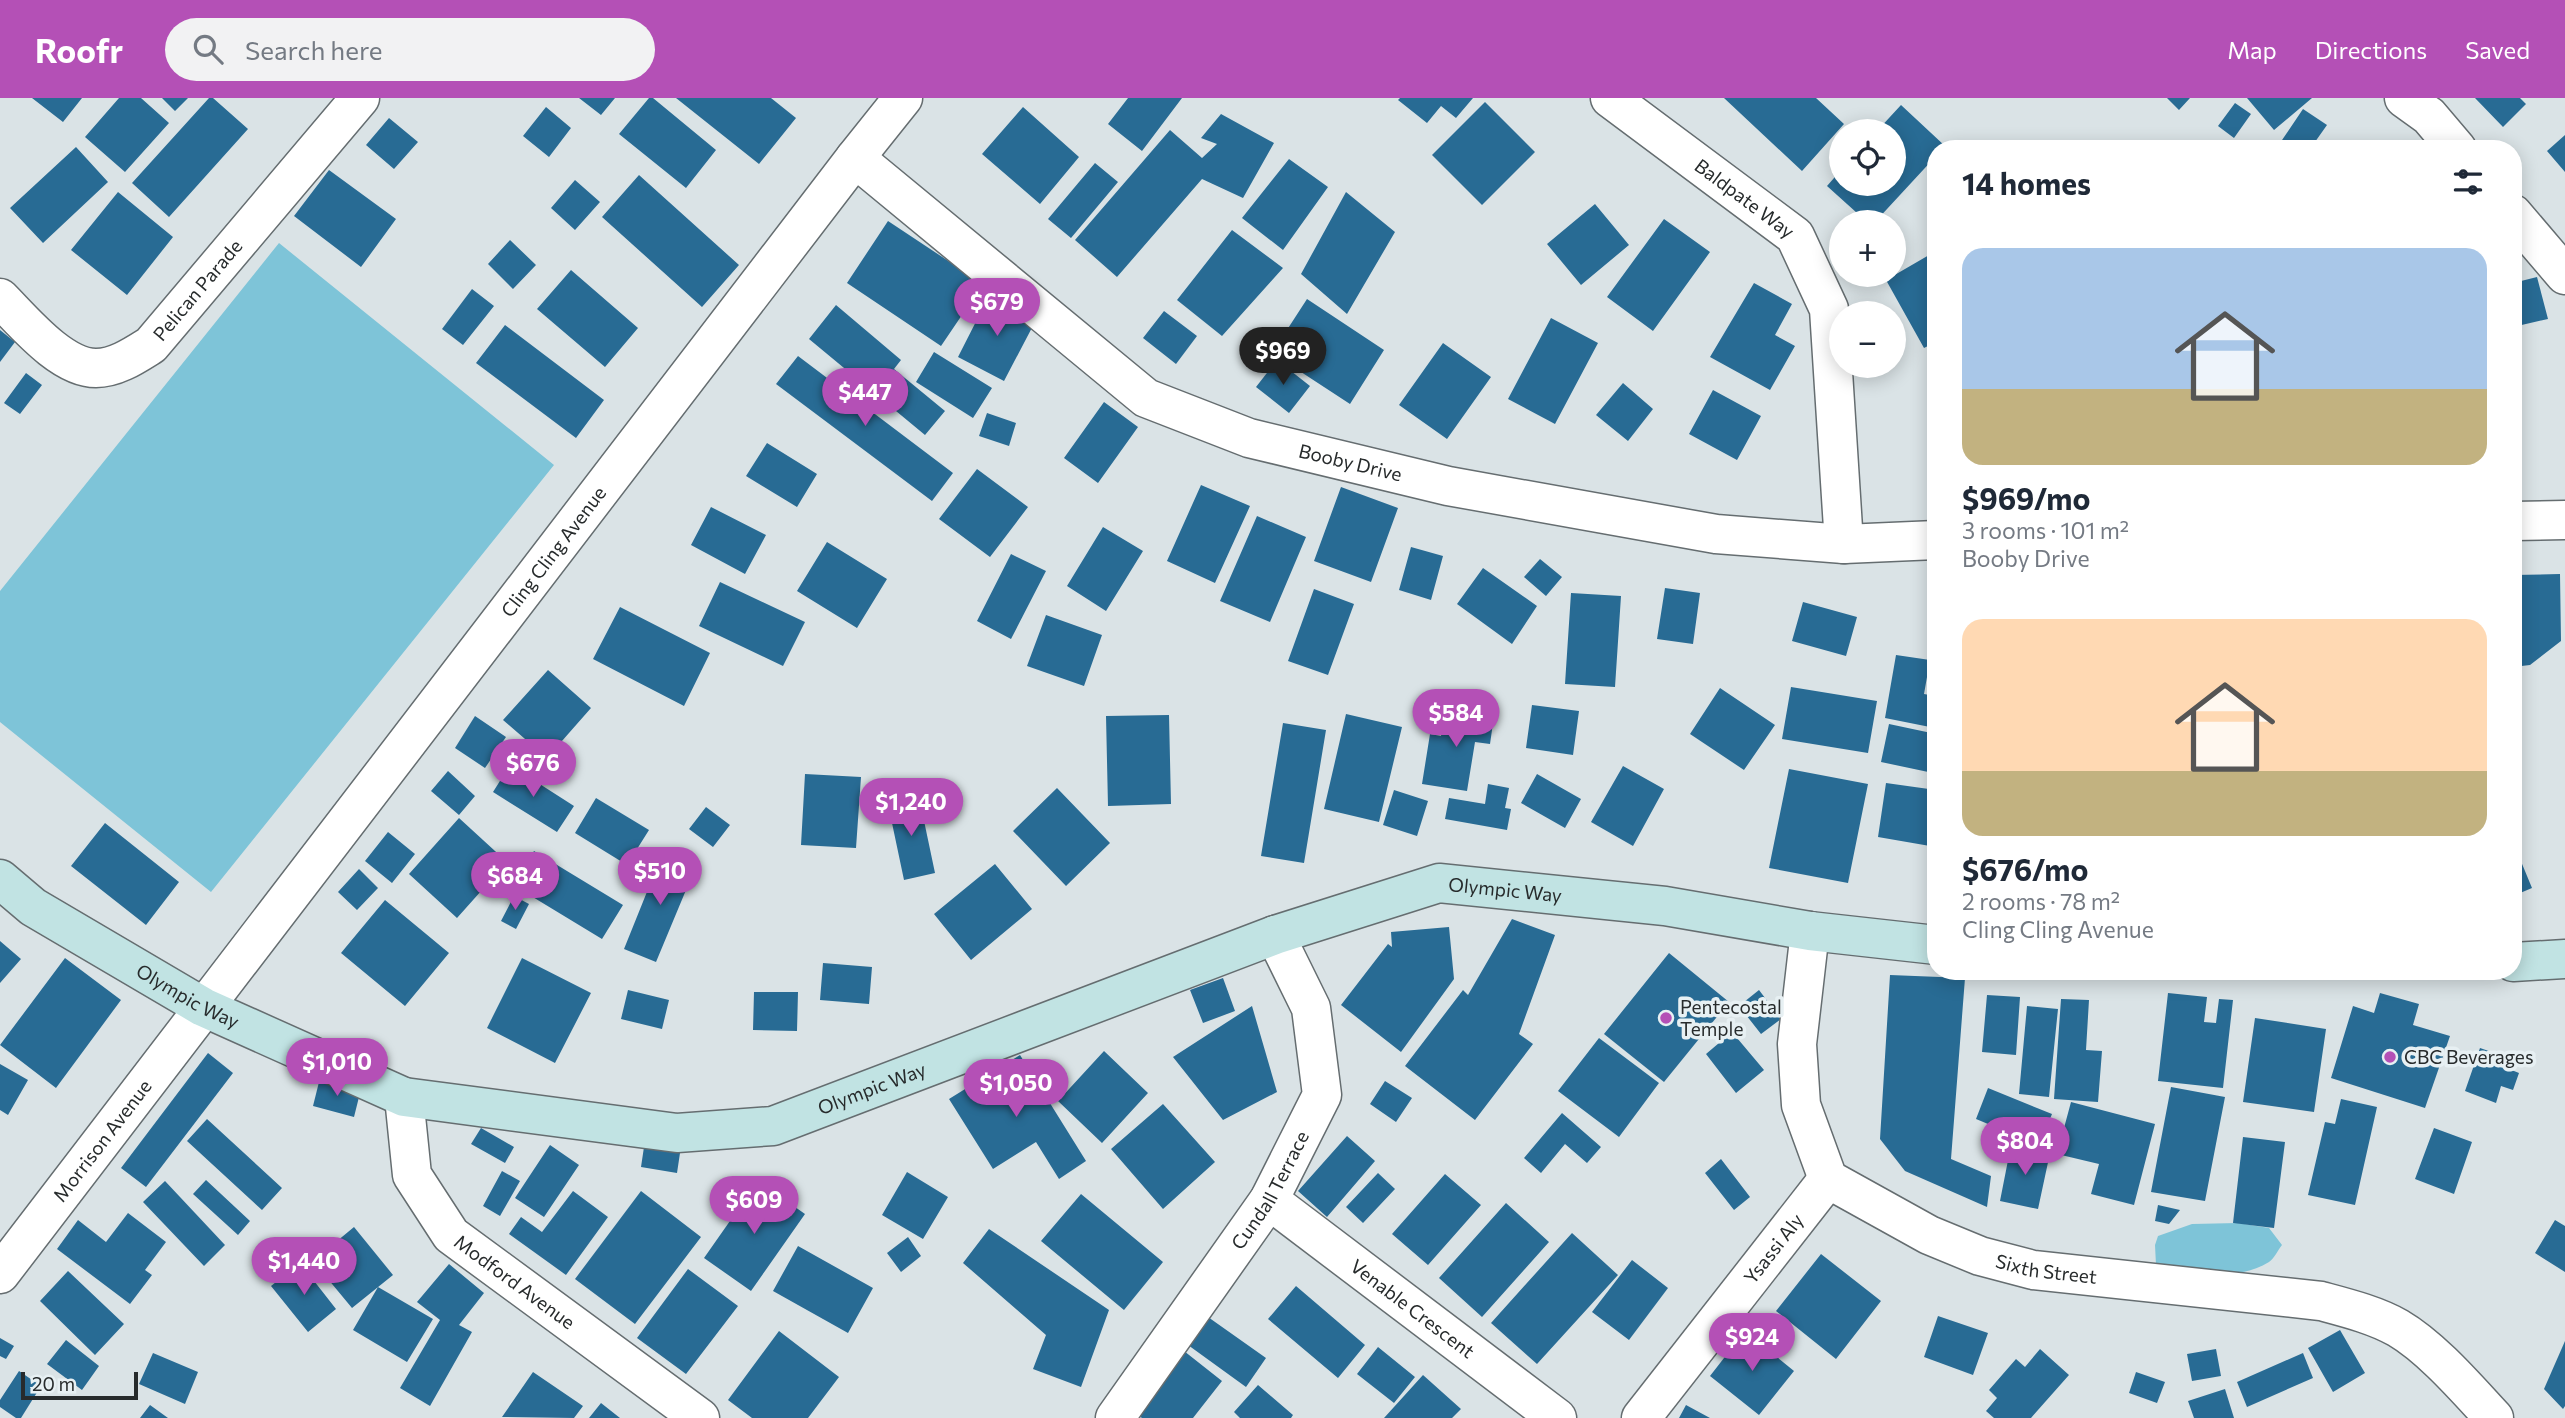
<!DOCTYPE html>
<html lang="en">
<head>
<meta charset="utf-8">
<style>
  body { margin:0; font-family:Commissioner,sans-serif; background:#f2f2f3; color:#1f2937; height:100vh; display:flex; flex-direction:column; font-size:26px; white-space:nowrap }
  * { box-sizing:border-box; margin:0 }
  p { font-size:23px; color:#747a83 }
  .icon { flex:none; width:38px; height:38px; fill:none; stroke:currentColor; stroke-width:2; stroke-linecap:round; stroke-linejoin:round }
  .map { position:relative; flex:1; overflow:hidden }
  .side { position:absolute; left:1927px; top:42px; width:595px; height:840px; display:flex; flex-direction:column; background:#fff; border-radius:28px; box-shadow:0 4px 18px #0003 }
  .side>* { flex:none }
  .controls { position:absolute; left:1829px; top:21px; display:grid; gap:14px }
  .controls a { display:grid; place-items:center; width:77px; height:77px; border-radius:50%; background:#fff; box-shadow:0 4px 18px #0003; font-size:35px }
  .scale { position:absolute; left:21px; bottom:18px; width:117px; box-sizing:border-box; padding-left:7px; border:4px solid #272b2c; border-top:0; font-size:19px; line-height:24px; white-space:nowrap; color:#272b2c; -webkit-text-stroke:5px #e7f0f3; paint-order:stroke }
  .price { position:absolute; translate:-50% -60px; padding:0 16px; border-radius:24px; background:#b450b6; color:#fff; font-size:23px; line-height:46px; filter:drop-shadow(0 2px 4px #0008) }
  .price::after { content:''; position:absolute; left:50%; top:42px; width:21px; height:16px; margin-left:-10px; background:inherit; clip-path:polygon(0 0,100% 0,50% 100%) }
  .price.selected { background:#222; color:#fff }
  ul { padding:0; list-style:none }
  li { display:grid; align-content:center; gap:14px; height:371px; padding:0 35px }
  li span { display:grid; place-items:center; height:217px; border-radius:21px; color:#555 }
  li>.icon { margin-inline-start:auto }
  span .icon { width:126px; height:126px; fill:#fffc; stroke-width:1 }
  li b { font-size:30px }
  h2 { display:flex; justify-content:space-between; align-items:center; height:84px; padding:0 35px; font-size:30px }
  header { display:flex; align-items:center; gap:42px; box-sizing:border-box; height:98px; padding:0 35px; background:#b450b6; color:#fff }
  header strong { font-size:33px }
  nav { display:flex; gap:38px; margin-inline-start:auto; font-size:24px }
  .search { width:490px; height:63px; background:#f2f2f3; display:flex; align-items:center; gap:18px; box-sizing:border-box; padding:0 24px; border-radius:38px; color:#747a83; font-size:26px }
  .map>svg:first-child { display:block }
</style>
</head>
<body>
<header>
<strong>Roofr</strong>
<div class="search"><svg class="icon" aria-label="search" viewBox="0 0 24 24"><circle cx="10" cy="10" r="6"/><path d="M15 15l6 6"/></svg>Search here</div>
<nav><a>Map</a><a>Directions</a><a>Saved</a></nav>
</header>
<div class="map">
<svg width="2565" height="1320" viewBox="0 0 2565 1320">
  <rect width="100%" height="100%" fill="#dae3e6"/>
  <path fill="#7ec4d8" d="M279 145 554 367 211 794 0 624V493Z
    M2238 1125 2269 1130 2282 1147C2278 1152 2274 1161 2269 1164 2236 1185 2192 1172 2156 1167L2155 1147 2158 1138 2192 1126Z"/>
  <path fill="#286b94" d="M32 0H82L63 24Z
    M119 0H141L169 25 125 74 85 39Z
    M162 0H188L175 13Z
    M209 0H213L248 31 169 119 132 85Z
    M579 0H615L601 17Z
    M649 0H653L716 52 686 90 619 36Z
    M676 0H771L796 20 759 66Z
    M1128 0H1182L1142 53 1108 26Z
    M1400 0H1473L1456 20 1441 8 1427 25 1398 2Z
    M1724 0H1816L1844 26 1802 73Z
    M2167 0H2190L2179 12Z
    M2247 0H2312L2274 32Z
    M2475 0H2520L2526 6 2503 29Z
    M1485 4 1535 54 1482 107 1432 57Z
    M2235 5 2251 16 2234 40 2218 28Z
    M1901 7 1945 48 1942 51H1936V58L1875 124H1867L1827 88 1841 72V86H1894V33H1877Z
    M546 9 571 30 549 59 523 38Z
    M1023 9 1079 59 1040 106 982 56Z
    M2303 11 2327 27 2310 51H2289L2280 45Z
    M1221 16 1274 45 1243 100 1202 81 1117 179 1075 142 1170 32 1202 60 1217 46 1201 40Z
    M389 20 418 44 394 71 366 47Z
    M2565 37V74L2547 53Z
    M76 49 108 84 43 145 10 110Z
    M1289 61 1328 89 1283 152 1242 120Z
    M1095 65 1118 84 1071 140 1048 121Z
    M329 72 396 121 361 169 294 118Z
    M639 77 739 167 702 209 602 119Z
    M575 82 600 104 575 132 551 110Z
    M118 94 173 139 127 197 71 152Z
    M1346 94 1395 134 1347 216 1301 176Z
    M1595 106 1629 147 1581 187 1547 146Z
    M1664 121 1710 154 1653 233 1607 199Z
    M888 123 983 186 941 248 847 185Z
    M1232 132 1283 170 1222 238 1177 202Z
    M510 142 536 167 513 191 488 166Z
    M1936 153V244L1924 250 1886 182Z
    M571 172 638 230 605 269 537 211Z
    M2537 179 2548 221 2513 229V185Z
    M1754 185 1792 206 1775 237 1795 248 1770 292 1710 259Z
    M472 191 494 208 463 247 442 231Z
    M989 198 1036 222 1004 283 958 259Z
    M1307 201 1384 252 1350 306 1272 255Z
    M836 207 901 262 894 271 945 313 925 337 809 241Z
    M1164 213 1197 238 1176 266 1143 240Z
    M1551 220 1598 245 1555 326 1508 301Z
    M505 227 604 302 576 340 476 265Z
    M0 232 15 244 0 264Z
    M1443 245 1491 279 1447 341 1399 307Z
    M934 254 992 290 973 320 916 284Z
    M798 258 953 375 932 403 776 286Z
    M1277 262 1310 288 1289 315 1256 289Z
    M26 275 42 287 20 316 4 305Z
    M1623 285 1653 311 1628 343 1596 317Z
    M1713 292 1761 318 1737 362 1689 336Z
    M1104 304 1138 329 1098 385 1064 360Z
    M987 315 1016 325 1009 348 979 338Z
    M767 345 817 376 797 409 746 378Z
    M977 371 1028 409 990 459 939 421Z
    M1201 387 1250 408 1215 485 1167 463Z
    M1341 389 1398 410 1371 484 1314 463Z
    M711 409 766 437 745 476 691 447Z
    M1257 418 1306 439 1270 524 1220 503Z
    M1103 429 1143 453 1106 513 1067 488Z
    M827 444 887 481 857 530 797 493Z
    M1411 449 1443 458 1431 502 1399 492Z
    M1011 456 1046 473 1011 541 977 523Z
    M1540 461 1562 479 1546 498 1524 479Z
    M1483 470 1537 508 1512 546 1457 506Z
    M2560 476 2561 543 2530 567 2513 569V477Z
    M720 484 805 524 783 568 699 528Z
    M1665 490 1700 495 1693 546 1657 541Z
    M1314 491 1354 506 1328 577 1288 563Z
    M1571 495 1621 498 1615 589 1565 586Z
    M1803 504 1857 519 1846 558 1792 543Z
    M620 509 710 555 684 608 593 561Z
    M1046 517 1102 537 1084 588 1027 568Z
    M1896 557 1930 562 1924 596 1935 598 1930 629 1885 620Z
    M548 572 591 610 547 660 503 622Z
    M1791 589 1877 603 1868 655 1782 641Z
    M1720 590 1775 627 1744 672 1690 636Z
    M1532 607 1579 613 1573 657 1526 650Z
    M1445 611 1494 618 1490 646 1475 644 1467 693 1422 686 1430 636 1441 638Z
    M1346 616 1402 629 1379 724 1324 711Z
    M1169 617 1171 706 1108 708 1106 618Z
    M475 618 506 639 485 670 455 650Z
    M1283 625 1326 632 1304 765 1261 758Z
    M1889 626 1936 636V663L1933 675 1881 664Z
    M510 667 574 708 557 734 493 694Z
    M1623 668 1664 691 1633 748 1591 724Z
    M1789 671 1868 686 1848 785 1769 770Z
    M448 673 475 698 459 717 431 693Z
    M805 676 861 679 856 750 801 747Z
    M1537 676 1581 701 1565 730 1521 705Z
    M1886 685 1936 692V713L1930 748 1878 739Z
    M1488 686 1509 690 1505 710 1511 711 1507 732 1445 721 1449 700 1485 706Z
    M1057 690 1110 745 1066 788 1013 733Z
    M1394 692 1428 703 1417 738 1383 727Z
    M919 699 935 775 904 782 888 706Z
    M596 700 649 732 627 767 575 735Z
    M706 709 730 727 713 749 689 731Z
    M459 720 507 764 457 820 409 776Z
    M105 725 179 784 146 827 71 768Z
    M388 734 415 756 392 785 365 763Z
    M534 753 623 807 602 841 513 787Z
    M663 754 696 768 656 864 624 851Z
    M2520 761 2532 790 2513 798V763Z
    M995 766 1032 811 971 862 934 816Z
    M359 771 378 790 357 812 338 794Z
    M514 798 529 806 516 831 501 823Z
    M385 802 449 855 405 908 341 855Z
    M1512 821 1555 837 1519 936 1533 946 1475 1022 1405 968 1463 892 1468 897Z
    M1449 829 1454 881 1401 954 1341 907 1388 846 1392 849 1391 834Z
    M0 843 21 861 0 885Z
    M1669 855 1729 904 1664 984 1604 936Z
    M65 860 121 902 56 990 0 947Z
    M522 860 591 895 555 965 487 930Z
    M823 865 872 869 869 906 820 902Z
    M1890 877 1965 880 1951 1061 1991 1078 1987 1109 1905 1073 1880 1041Z
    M1223 880 1235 913 1203 925 1190 892Z
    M628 892 669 902 662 931 621 921Z
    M1759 892 1781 921 1761 936 1739 908Z
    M754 894H798L797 933 753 932Z
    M2168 895 2207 899 2204 924 2216 925 2219 901 2233 902 2223 990 2158 983Z
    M2380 895 2419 906 2413 927 2450 938 2425 1010 2331 980 2353 908 2374 915Z
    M1987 897 2020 899 2016 957 1982 954Z
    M2061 901 2089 902 2086 952 2102 953 2098 1004 2054 1001Z
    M1252 908 1277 994 1223 1022 1173 959Z
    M2027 908 2058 911 2049 999 2019 996Z
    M2255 920 2326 931 2314 1014 2243 1004Z
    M1732 934 1764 972 1736 995 1706 956Z
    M1599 940 1659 985 1619 1039 1558 993Z
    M2480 950 2512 961 2509 971 2519 975 2513 992 2501 988 2496 1005 2465 993Z
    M1104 953 1148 995 1102 1045 1058 1003Z
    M208 955 233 975 146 1089 121 1070Z
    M1020 957 1086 1063 1059 1081 1036 1044 993 1071 949 1001Z
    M0 966 28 982 8 1017 0 1012Z
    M320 980 361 991 354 1019 313 1008Z
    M1385 983 1412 1000 1396 1024 1370 1006Z
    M2171 989 2225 999 2205 1103 2151 1094Z
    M1988 990 2052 1016 2039 1047 1976 1021Z
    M2341 1001 2377 1009 2355 1107 2308 1097 2325 1024 2335 1026Z
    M2071 1004 2155 1026 2134 1107 2091 1096 2099 1066 2057 1056Z
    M1163 1006 1215 1064 1163 1111 1111 1051Z
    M1562 1015 1601 1049 1587 1065 1565 1046 1541 1075 1524 1060Z
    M207 1021 282 1090 262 1112 187 1043Z
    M481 1030 514 1049 505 1065 471 1046Z
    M2434 1030 2472 1044 2454 1096 2415 1081Z
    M1347 1038 1375 1063 1327 1119 1298 1093Z
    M2243 1039 2285 1044 2274 1130 2233 1125Z
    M550 1047 579 1067 544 1119 515 1100Z
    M2011 1047 2050 1055 2038 1111 2000 1103Z
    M644 1049 680 1055 677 1075 641 1069Z
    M1721 1061 1750 1099 1734 1112 1705 1075Z
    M502 1073 520 1083 500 1118 483 1108Z
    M907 1074 948 1099 923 1141 882 1117Z
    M1378 1075 1395 1091 1363 1125 1346 1109Z
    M1445 1076 1481 1107 1428 1167 1392 1136Z
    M206 1082 250 1123 238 1137 193 1096Z
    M165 1083 225 1147 204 1168 143 1104Z
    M758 1083 805 1116 751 1193 704 1160Z
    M573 1093 608 1119 566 1177 509 1136 521 1119 542 1134Z
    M641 1093 701 1139 635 1226 575 1181Z
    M1081 1096 1163 1164 1124 1212 1041 1143Z
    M1506 1105 1549 1144 1482 1219 1439 1180Z
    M2158 1107 2180 1112 2169 1126 2155 1123Z
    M128 1115 166 1144 145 1172 152 1177 130 1206 57 1151 78 1122 106 1144Z
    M2555 1122 2565 1128V1174L2535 1155Z
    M354 1129 393 1177 352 1210 313 1163Z
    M989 1131 1109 1212 1081 1289 1033 1271 1046 1237 963 1165Z
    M1572 1135 1618 1177 1537 1266 1491 1225Z
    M908 1139 921 1158 901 1174 887 1155Z
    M798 1148 873 1190 848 1235 773 1193Z
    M1821 1156 1881 1203 1836 1261 1776 1213Z
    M1632 1162 1668 1190 1629 1242 1592 1214Z
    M300 1165 336 1211 308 1234 271 1188Z
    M449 1166 484 1195 459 1227 472 1234 430 1308 400 1290 440 1222 417 1204Z
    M688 1171 738 1208 686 1276 637 1240Z
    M68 1173 124 1226 95 1257 40 1203Z
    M1296 1188 1365 1247 1338 1280 1268 1221Z
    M378 1189 433 1221 407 1264 353 1232Z
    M1938 1218 1988 1235 1973 1277 1924 1259Z
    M1208 1219 1266 1260 1246 1289 1188 1247Z
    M2340 1232 2365 1275 2333 1294 2308 1250Z
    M779 1233 839 1279 808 1320H752L728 1302Z
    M1745 1233 1794 1273 1759 1317 1710 1278Z
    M0 1240 14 1248 6 1261 0 1258Z
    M66 1242 99 1268 82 1292 47 1266Z
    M2565 1243V1308L2563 1311 2544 1291Z
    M1378 1249 1415 1279 1394 1305 1357 1276Z
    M2040 1251 2069 1277 2031 1320H1994L1986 1313 1997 1300 1989 1292 2016 1261 2025 1269Z
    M2216 1251 2221 1278 2192 1283 2187 1256Z
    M1184 1253 1222 1283 1193 1320H1142L1135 1315Z
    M153 1255 198 1274 185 1306 139 1286Z
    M2303 1255 2313 1280 2247 1309 2237 1284Z
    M19 1273 41 1288 21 1320H16L0 1309V1302Z
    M533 1274 583 1308 574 1320 502 1319Z
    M2136 1274 2165 1284 2157 1305 2129 1295Z
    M1423 1277 1461 1311 1452 1320H1384Z
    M1258 1287 1293 1317 1291 1320H1240L1234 1314Z
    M2225 1291 2234 1320H2194L2188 1303Z
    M601 1305 620 1320H589Z
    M150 1307 168 1320H140Z
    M1686 1307 1710 1320H1679Z"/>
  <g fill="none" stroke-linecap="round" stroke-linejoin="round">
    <defs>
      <g id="street">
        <path id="s1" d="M1610 0 1795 138 1829 211 1844 446"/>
        <path d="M2404 0 2429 18 2457 51"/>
        <path id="s2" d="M855 60 1146 300 1249 340 1448 388 1716 436 1844 446 1936 442"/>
        <path d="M2513 116 2565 177"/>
        <path id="s3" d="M0 200C23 223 61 270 96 270 116 270 135 257 151 247L360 0"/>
        <path d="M2513 423 2565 422"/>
        <path id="s4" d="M1810 833 1797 946 1801 1007 1828 1081 1929 1137 1980 1158 2033 1172 2321 1203C2347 1210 2375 1217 2398 1230 2432 1250 2467 1291 2494 1320"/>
        <path id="s5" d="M404 999 412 1077 451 1137 700 1320"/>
        <path id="s6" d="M1269 1102 1557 1320"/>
        <path id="s7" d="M0 1176 855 60 903 0"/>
        <path id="s8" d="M1115 1320 1269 1102 1322 997 1311 910 1275 837"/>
        <path id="s9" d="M1641 1320 1828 1081"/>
      </g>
      <g id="secondary">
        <path id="s10" d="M0 781 33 809 203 909 404 999 677 1035 773 1028 1275 837 1439 785 1665 808 1810 833 1936 847"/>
        <path d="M2513 864 2565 861"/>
      </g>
    </defs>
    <use href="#street" stroke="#656d70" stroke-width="41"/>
    <use href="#secondary" stroke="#656d70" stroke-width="41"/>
    <use href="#street" stroke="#fff" stroke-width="38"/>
    <use href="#secondary" stroke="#c1e3e3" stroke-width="38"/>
  </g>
  <g fill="#b450b6" stroke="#e7f0f3" stroke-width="2.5">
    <circle cx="1666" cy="920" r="7"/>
    <circle cx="2390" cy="959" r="7"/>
  </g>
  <g text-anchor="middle" stroke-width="7" stroke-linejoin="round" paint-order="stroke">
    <g font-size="19" fill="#272b2c" stroke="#e7f0f3">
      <text dy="7" stroke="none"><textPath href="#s1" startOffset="168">Baldpate Way</textPath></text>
      <text dy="7" stroke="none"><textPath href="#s3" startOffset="254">Pelican Parade</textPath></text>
      <text dy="7" stroke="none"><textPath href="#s2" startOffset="592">Booby Drive</textPath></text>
      <text dy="7" stroke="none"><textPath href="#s7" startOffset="910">Cling Cling Avenue</textPath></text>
      <text dy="7" stroke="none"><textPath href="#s10" startOffset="1608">Olympic Way</textPath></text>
      <text dy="7" stroke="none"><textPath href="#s10" startOffset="222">Olympic Way</textPath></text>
      <text dy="7" stroke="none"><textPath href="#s10" startOffset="938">Olympic Way</textPath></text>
      <text dy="7" stroke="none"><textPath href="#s7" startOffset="168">Morrison Avenue</textPath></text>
      <text dy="7" stroke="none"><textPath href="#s8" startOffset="276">Cundall Terrace</textPath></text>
      <text dy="7" stroke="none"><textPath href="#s9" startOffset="215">Ysassi Aly</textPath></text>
      <text dy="7" stroke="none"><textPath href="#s4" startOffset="492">Sixth Street</textPath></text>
      <text dy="7" stroke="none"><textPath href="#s5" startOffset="229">Modford Avenue</textPath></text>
      <text dy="7" stroke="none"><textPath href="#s6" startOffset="180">Venable Crescent</textPath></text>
    </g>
    <g font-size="19" fill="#272b2c" stroke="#e7f0f3" text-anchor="start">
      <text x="1680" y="916">Pentecostal<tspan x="1680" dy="22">Temple</tspan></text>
      <text x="2404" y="966">CBC Beverages</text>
    </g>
  </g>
</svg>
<div class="controls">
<a><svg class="icon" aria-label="locate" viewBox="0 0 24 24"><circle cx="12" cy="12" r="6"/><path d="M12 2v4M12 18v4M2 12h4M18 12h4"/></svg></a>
<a>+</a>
<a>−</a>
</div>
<div class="scale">20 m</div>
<b class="price" style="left:997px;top:240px">$679</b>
<b class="price selected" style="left:1283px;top:289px">$969</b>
<b class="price" style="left:865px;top:330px">$447</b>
<b class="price" style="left:1456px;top:651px">$584</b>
<b class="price" style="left:533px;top:701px">$676</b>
<b class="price" style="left:911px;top:740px">$1,240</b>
<b class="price" style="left:660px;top:809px">$510</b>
<b class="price" style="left:515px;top:814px">$684</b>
<b class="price" style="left:337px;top:1000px">$1,010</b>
<b class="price" style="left:1016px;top:1021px">$1,050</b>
<b class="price" style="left:2025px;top:1079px">$804</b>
<b class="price" style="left:754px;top:1138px">$609</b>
<b class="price" style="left:304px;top:1199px">$1,440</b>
<b class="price" style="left:1752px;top:1275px">$924</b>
<section class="side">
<h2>14 homes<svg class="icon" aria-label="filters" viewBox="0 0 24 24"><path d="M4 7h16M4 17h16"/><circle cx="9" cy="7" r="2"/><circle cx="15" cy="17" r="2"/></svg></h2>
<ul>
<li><span style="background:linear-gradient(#a9c7e8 65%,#c2b280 0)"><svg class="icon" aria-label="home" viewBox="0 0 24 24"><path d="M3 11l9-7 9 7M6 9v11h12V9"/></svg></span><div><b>$969/mo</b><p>3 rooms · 101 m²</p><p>Booby Drive</p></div></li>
<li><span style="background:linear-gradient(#ffd9b3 70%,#c2b280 0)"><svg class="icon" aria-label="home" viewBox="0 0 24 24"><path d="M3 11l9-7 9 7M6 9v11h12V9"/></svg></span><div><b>$676/mo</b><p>2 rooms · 78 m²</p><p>Cling Cling Avenue</p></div></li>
</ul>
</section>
</div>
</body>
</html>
